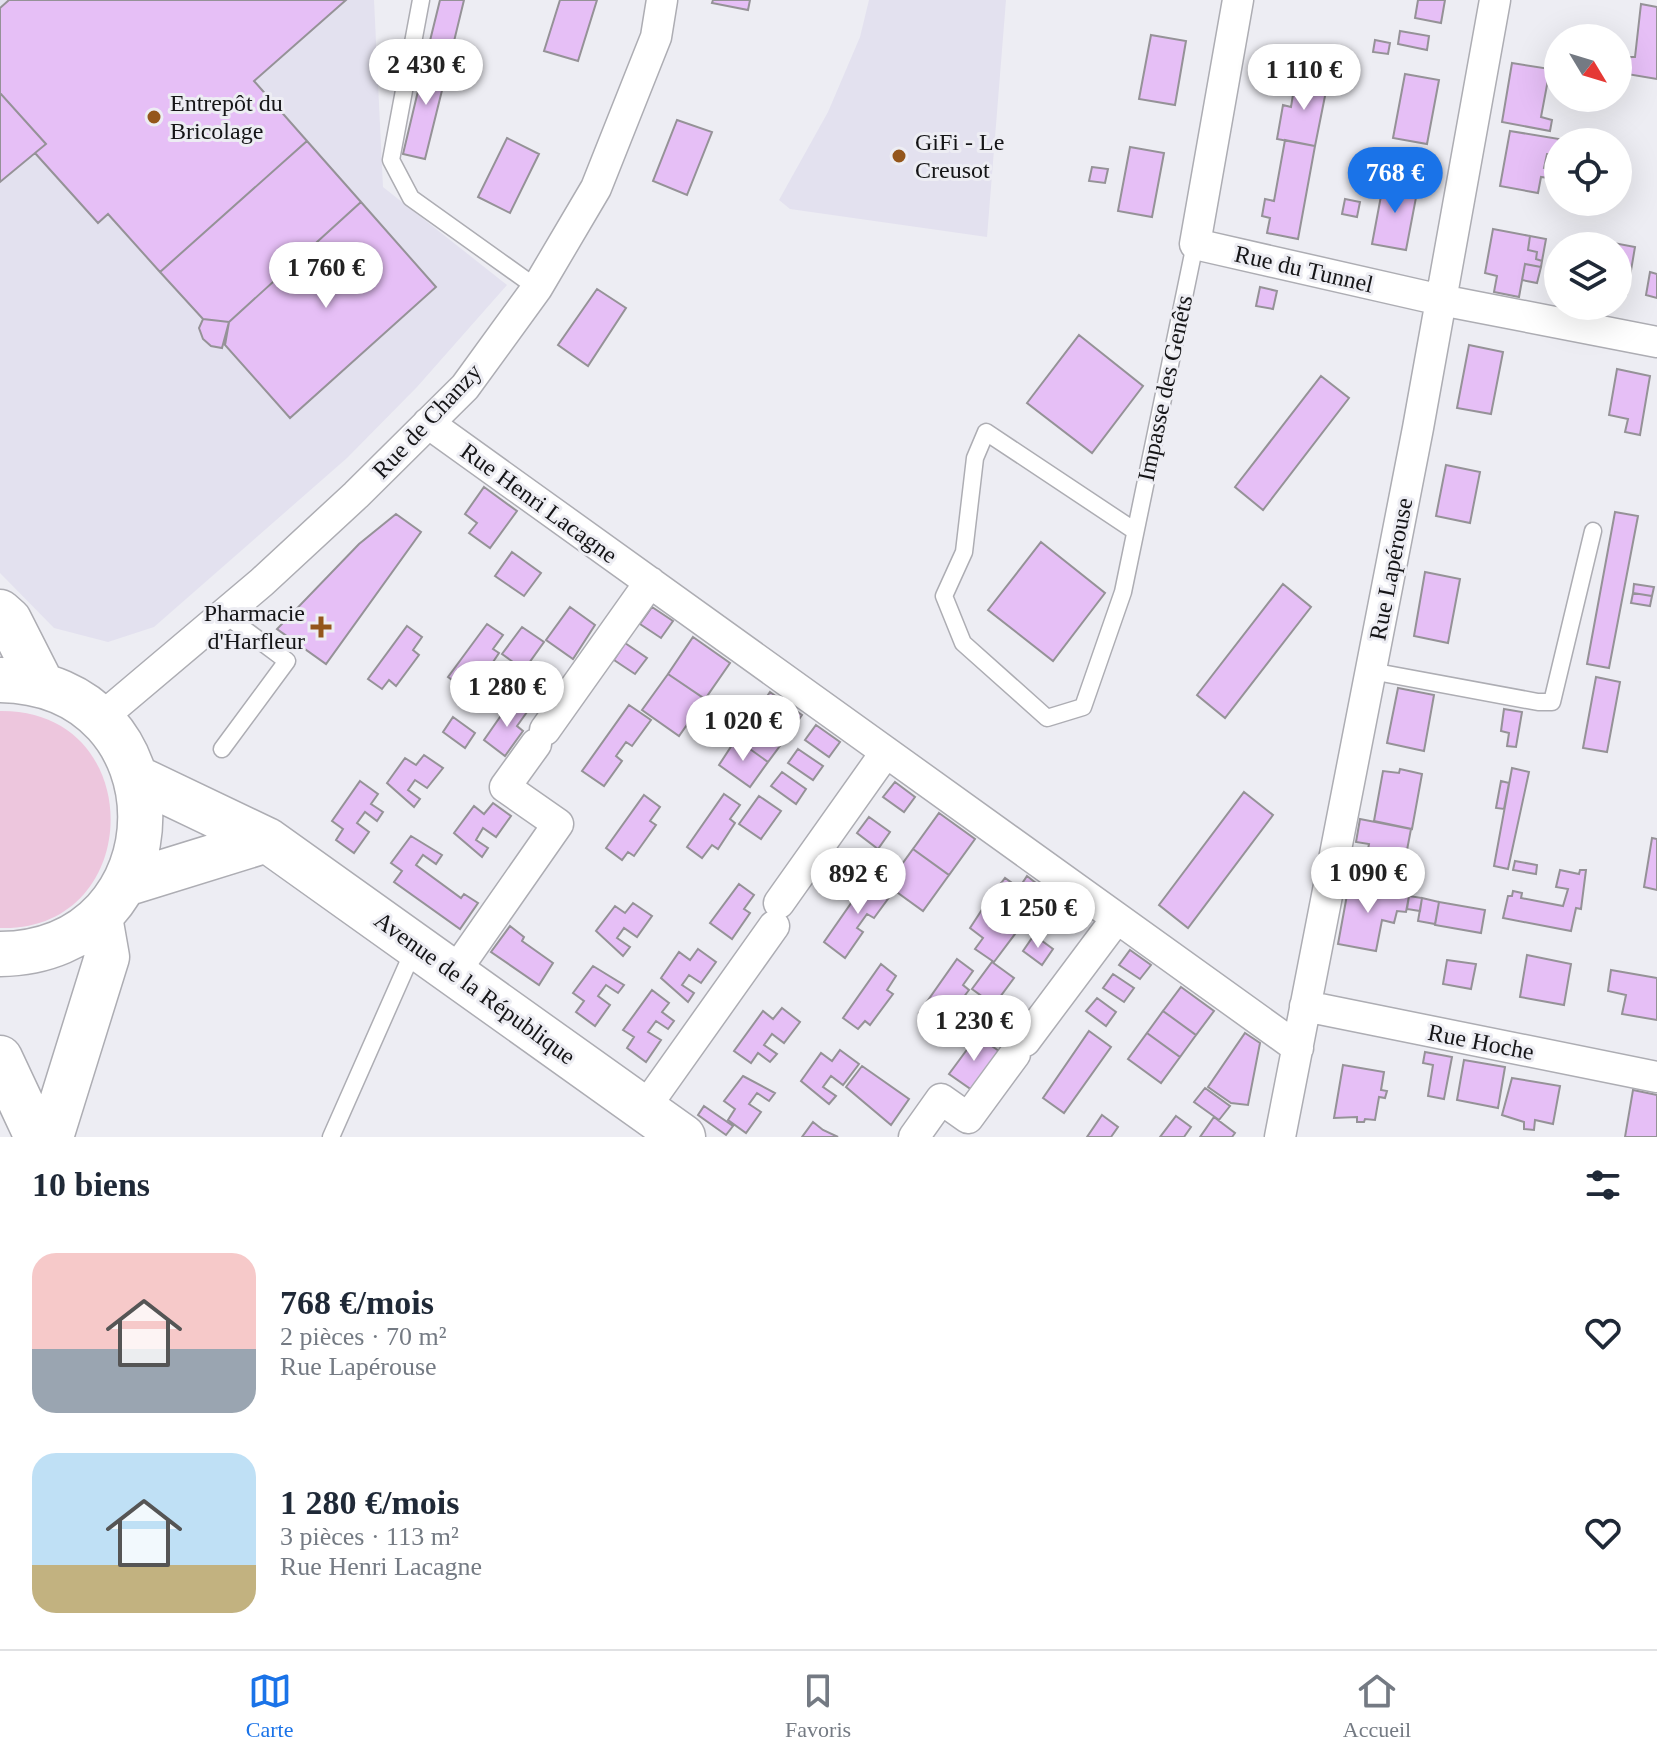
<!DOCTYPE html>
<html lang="fr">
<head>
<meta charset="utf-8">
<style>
  body { margin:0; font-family:"Times New Roman",serif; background:#f6f6f7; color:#1f2937; height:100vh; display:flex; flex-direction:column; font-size:30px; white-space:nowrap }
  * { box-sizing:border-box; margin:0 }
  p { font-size:26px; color:#747a83 }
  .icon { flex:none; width:44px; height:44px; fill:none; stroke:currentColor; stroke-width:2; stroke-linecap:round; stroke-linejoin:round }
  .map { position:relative; height:1137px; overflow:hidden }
  .details { display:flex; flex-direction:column; background:#fff; flex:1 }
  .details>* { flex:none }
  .needle { width:52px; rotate:128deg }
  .fabs { position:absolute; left:1544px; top:24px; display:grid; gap:16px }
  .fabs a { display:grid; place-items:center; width:88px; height:88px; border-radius:50%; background:#fff; box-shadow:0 8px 32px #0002; font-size:40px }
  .price { position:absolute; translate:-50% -68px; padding:0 18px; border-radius:28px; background:#fff; color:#222; font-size:26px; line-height:52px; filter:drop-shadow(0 2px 4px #0008) }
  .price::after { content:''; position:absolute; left:50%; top:48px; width:24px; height:18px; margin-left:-12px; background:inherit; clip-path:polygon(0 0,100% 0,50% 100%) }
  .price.on { background:#1a73e8; color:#fff }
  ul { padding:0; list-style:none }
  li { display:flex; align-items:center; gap:24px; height:200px; padding:0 32px }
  li span { display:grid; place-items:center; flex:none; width:224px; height:160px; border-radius:24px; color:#555 }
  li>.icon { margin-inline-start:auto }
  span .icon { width:96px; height:96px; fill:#fffc; stroke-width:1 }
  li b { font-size:34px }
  h2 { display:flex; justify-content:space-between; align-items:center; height:96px; padding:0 32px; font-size:34px }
  .dock { display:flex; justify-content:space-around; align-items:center; height:112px; border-top:2px solid #e0e1e3; background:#fff; font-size:22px; color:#747a83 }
  .dock a { display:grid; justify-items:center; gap:4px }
  .dock .on { color:#1a73e8 }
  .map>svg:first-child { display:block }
</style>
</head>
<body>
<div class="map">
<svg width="1657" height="1137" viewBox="0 0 1657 1137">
  <rect width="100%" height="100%" fill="#ededf3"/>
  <path fill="#e3e1ef" d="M0 0H374L383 187 507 285 417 387 347 458 154 627 108 642 54 628 0 573Z
    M869 0H1006L987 237 790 209 779 200 828 112 860 37Z"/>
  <path fill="#edc6dd" d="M0 711C149 709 146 932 0 928Z"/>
  <path fill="#e6bff6" stroke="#959297" stroke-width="2" d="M9 0H346L254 81 307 141 160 272 108 214 98 223 35 153 46 144 0 93V8Z
    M440 0H464L449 62 427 53Z
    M560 0H597L578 61 544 51Z
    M713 0H750L748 10 712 3Z
    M1418 0H1445L1441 23 1415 18Z
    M1641 4 1657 7V79L1627 74 1630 57H1635Z
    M1400 31 1429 36 1427 50 1398 44Z
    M1151 35 1186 41 1175 105 1139 99Z
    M1375 40 1390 43 1388 54 1373 52Z
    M427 53 449 62 425 159 403 154Z
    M1512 63 1550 69 1541 117 1552 120 1550 131 1502 122Z
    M1405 74 1439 80 1427 144 1393 138Z
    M1296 76 1328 81 1315 146 1277 139 1283 105 1291 107Z
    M0 93 46 144 0 182Z
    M677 120 712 132 687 195 653 181Z
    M1510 131 1559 139 1555 155 1547 154 1544 168 1550 169 1548 178 1541 177 1538 193 1500 186Z
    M507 138 539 154 510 213 478 197Z
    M1285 140 1315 146 1298 239 1267 233 1270 218 1262 216 1265 199 1274 201Z
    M307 141 361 202 229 322 203 319 160 272Z
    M1130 147 1164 153 1152 217 1118 211Z
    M1092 167 1108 169 1105 183 1089 181Z
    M1384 180 1418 187 1406 250 1372 244Z
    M1345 199 1360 202 1357 217 1342 214Z
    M361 202 436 287 290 418 225 345 229 322Z
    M1493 229 1530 236 1528 250 1537 252 1536 259 1542 261 1541 267 1525 264 1519 297 1494 292 1497 276 1485 273Z
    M1530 236 1546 239 1542 261 1536 259 1537 252 1528 250Z
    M1582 237 1635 247 1627 294 1618 292V246H1580Z
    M1525 264 1541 267 1537 283 1522 280Z
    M1650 272 1657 274V298L1646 295Z
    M1260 287 1277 291 1273 309 1256 306Z
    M597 289 626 308 588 366 558 345Z
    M203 319 229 322 222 348 211 346 203 339 199 328Z
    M1079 335 1143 386 1092 453 1027 403Z
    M1469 345 1503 352 1491 414 1457 408Z
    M1617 369 1650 376 1640 435 1625 432 1628 419 1609 415Z
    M1321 376 1349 398 1263 510 1235 487Z
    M1446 465 1480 472 1470 523 1436 516Z
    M484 487 517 511 490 548 469 533 477 523 465 514Z
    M1615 512 1638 516 1609 668 1587 664Z
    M396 514 421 532 326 664 277 629 359 544Z
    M1041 542 1105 593 1053 661 988 610Z
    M512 552 541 573 524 596 495 576Z
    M1425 572 1460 579 1448 643 1414 636Z
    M1283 584 1311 607 1225 718 1197 695Z
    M1634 584 1654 587 1652 596 1633 593Z
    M1633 593 1652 596 1650 606 1631 603Z
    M570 607 595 625 573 659 546 640Z
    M652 607 673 621 661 638 640 624Z
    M487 624 503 635 493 649 499 653 481 680 474 675 465 689 448 677Z
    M407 626 422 637 413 650 419 655 396 686 389 680 382 689 368 679Z
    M522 627 544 642 524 670 502 654Z
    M693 637 730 663 705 699 668 674Z
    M625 643 647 658 635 674 614 660Z
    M668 674 705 699 679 736 642 710Z
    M1596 677 1620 682 1607 752 1583 748Z
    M1398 688 1434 695 1424 751 1387 743Z
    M770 692 802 715 785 739 753 717Z
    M511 701 527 712 517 726 523 731 505 756 484 740Z
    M629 705 651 720 632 746 626 742 616 756 622 761 604 786 582 771Z
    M1504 709 1522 712 1516 747 1507 746 1509 733 1501 731Z
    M453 717 475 733 465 748 443 732Z
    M753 717 785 739 768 762 736 739Z
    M816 725 840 742 829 757 805 740Z
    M736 739 768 762 750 787 719 765Z
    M798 749 823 766 813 780 788 763Z
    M424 755 443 768 427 788 415 780 408 790 420 799 414 807 387 783 405 758 416 765Z
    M1512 768 1529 772 1508 869 1494 866Z
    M1400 769 1422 774 1412 829 1374 821 1383 771 1399 773Z
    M782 772 806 789 796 804 771 786Z
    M360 781 378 794 371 804 383 812 377 821 365 812 357 823 369 832 354 853 336 840 343 829 332 821Z
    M1501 781 1509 783 1504 809 1496 808Z
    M895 782 915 797 904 812 883 797Z
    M1244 792 1273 815 1188 928 1159 905Z
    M724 794 740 805 730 819 735 823 718 849 712 845 702 858 687 847Z
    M644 795 660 807 650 821 656 825 634 856 628 852 622 860 606 848Z
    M759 796 781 811 761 839 739 824Z
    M493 803 511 816 496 837 483 828 476 840 488 848 482 857 454 833 474 806 484 814Z
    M939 813 975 839 949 875 913 849Z
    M869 817 890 832 878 849 857 833Z
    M1360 819 1411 829 1400 887 1362 880 1369 844 1356 842Z
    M411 836 442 855 436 864 423 855 416 865 461 898 464 894 478 903 460 929 394 882 402 871 391 863Z
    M1652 838 1657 839V890L1644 887Z
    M913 849 949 875 923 911 887 885Z
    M1515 861 1537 865 1536 874 1513 870Z
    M1560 870 1579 874 1580 870H1586L1581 909 1576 908 1571 931 1503 918 1508 896H1512L1513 891 1522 893 1521 898 1563 906 1568 889 1556 887Z
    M870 876 893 892 874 918 867 914 857 928 863 932 845 958 824 942Z
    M1027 876 1046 891 1021 926 987 902 1005 878 1019 888Z
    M739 884 754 895 744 909 750 913 732 939 710 923Z
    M1349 884 1409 896 1406 912 1397 911 1394 923 1382 920 1376 951 1338 944Z
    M1409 896 1422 898 1420 911 1407 909Z
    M1422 898 1439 902 1435 924 1418 921Z
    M1059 899 1079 913 1067 929 1047 915Z
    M987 902 1021 926 994 962 975 949 983 938 970 928Z
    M1439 902 1485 910 1481 933 1435 925Z
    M633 903 652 916 637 937 624 928 617 938 630 947 623 956 596 931 615 906 625 913Z
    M510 926 524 937 522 941 553 963 539 985 491 952Z
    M1034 935 1053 949 1042 965 1023 951Z
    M698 949 716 962 701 983 689 975 682 985 694 993 688 1002 661 978 679 952 690 960Z
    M1130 950 1151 965 1140 979 1119 965Z
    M1527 955 1571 964 1564 1005 1520 997Z
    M957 959 973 971 963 985 969 990 950 1015 945 1010 935 1024 919 1013Z
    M1447 960 1476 964 1471 989 1443 984Z
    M992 962 1014 978 994 1005 972 989Z
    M881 964 896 976 887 990 893 994 870 1025 865 1021 858 1029 843 1018Z
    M593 966 624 985 618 993 606 985 598 996 610 1005 595 1026 576 1012 584 1001 573 993Z
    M1611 970 1657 978V1020L1622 1014 1626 995 1608 991Z
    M1113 974 1134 988 1124 1002 1103 988Z
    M1181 987 1214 1011 1196 1035 1163 1011Z
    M652 990 669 1003 662 1012 674 1021 668 1029 656 1021 648 1032 661 1040 646 1062 627 1048 634 1037 623 1030Z
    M1097 998 1116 1012 1106 1026 1086 1011Z
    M782 1008 800 1022 784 1043 772 1034 764 1045 777 1054 770 1062 758 1053 751 1063 734 1051 763 1011 773 1019Z
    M1163 1011 1196 1035 1180 1057 1147 1033Z
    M1089 1031 1111 1047 1064 1113 1043 1098Z
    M1147 1033 1180 1057 1161 1083 1128 1059Z
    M1245 1033 1260 1043 1248 1105 1231 1103 1208 1087Z
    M977 1036 999 1051 972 1090 949 1074Z
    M840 1050 859 1064 843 1085 831 1076 823 1087 836 1096 829 1104 801 1081 821 1053 832 1061Z
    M1425 1052 1452 1057 1444 1099 1428 1096 1433 1065 1423 1063Z
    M1464 1060 1505 1067 1498 1108 1457 1100Z
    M1343 1065 1384 1072 1381 1090 1387 1091 1385 1098 1379 1097 1375 1120 1365 1119 1364 1122H1357V1117L1334 1118Z
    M862 1066 909 1099 891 1125 846 1087Z
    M743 1076 775 1093 769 1101 757 1093 749 1104 761 1112 746 1133 728 1120 735 1109 724 1101Z
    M1512 1078 1560 1086 1553 1124 1535 1120 1534 1130 1524 1129V1122L1502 1115Z
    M1205 1088 1230 1106 1219 1120 1194 1102Z
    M1633 1090 1657 1095V1137H1625Z
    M704 1106 733 1126 726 1135 698 1115Z
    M1102 1115 1118 1127 1111 1137H1087Z
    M1176 1116 1191 1127 1184 1137H1160Z
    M1214 1117 1235 1133 1232 1137H1200Z
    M813 1122 823 1130 838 1137H802Z"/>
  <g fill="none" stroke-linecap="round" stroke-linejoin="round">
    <defs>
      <path id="lane" d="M421 0 391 160 411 198 537 288
        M1135 531 986 432 975 458 964 552 944 596 963 643 1047 718 1083 707 1123 592 1195 244
        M1371 671 1538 702H1552L1593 531
        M222 749 287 661 224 614
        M331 1137 415 947"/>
      <path id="street" d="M1238 0 1195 244 1441 300 1657 342
        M428 423 1298 1048
        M101 718 262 582 356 495 465 387 537 288 596 188 656 37 662 0
        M545 730 650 582
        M779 903 886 752
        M454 973 558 824 505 787 536 744
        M1305 1006 1657 1077
        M1025 1041 1117 918
        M644 1109 774 926
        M914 1137 941 1099 968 1118 1015 1054
        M1280 1137 1418 428 1495 0"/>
      <path id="secondary" d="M0 612 9 620 42 685
        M0 680C188 683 186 952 0 954
        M137 778 267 840 683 1137
        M125 884 267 840
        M0 1058 37 1137
        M51 1137 107 957 100 917"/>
    </defs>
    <use href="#lane" stroke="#adadb3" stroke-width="19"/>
    <use href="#street" stroke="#adadb3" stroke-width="33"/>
    <use href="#secondary" stroke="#adadb3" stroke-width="47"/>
    <use href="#lane" stroke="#fff" stroke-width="16"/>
    <use href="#street" stroke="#fff" stroke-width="30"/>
    <use href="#secondary" stroke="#fff" stroke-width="44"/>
  </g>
  <g fill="#94561b" stroke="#ededf3" stroke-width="3">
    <circle cx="154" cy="117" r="8"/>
    <circle cx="899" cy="156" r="8"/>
    <path d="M317 615h8v8h8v8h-8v8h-8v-8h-8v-8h8z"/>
  </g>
  <g text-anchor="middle" stroke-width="6" stroke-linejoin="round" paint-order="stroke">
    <g font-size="24" fill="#151517" stroke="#ededf3" text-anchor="start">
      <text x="170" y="111">Entrepôt du<tspan x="170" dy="28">Bricolage</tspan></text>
      <text x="915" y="150">GiFi - Le<tspan x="915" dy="28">Creusot</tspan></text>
      <text x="305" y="621" text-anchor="end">Pharmacie<tspan x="305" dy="28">d'Harfleur</tspan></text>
    </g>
    <g font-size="24" fill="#151517" stroke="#ededf3">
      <text transform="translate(1304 269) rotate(13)" y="8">Rue du Tunnel</text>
      <text transform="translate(1165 388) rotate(-78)" y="8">Impasse des Genêts</text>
      <text transform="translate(427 421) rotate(-47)" y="8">Rue de Chanzy</text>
      <text transform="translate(539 503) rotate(36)" y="8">Rue Henri Lacagne</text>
      <text transform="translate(1391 569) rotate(-79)" y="8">Rue Lapérouse</text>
      <text transform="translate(475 988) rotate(36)" y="8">Avenue de la République</text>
      <text transform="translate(1481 1042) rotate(11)" y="8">Rue Hoche</text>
    </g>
  </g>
</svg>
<div class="fabs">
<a><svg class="needle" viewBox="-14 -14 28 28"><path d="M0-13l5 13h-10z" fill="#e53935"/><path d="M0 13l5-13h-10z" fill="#747a83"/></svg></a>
<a><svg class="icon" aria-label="locate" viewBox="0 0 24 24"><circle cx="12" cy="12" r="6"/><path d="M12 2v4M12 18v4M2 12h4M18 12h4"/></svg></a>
<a><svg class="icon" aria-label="layers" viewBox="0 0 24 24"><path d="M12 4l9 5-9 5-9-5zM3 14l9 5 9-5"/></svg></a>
</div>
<b class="price" style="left:426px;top:107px">2 430 €</b>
<b class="price" style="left:1304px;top:112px">1 110 €</b>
<b class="price on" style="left:1395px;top:215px">768 €</b>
<b class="price" style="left:326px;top:310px">1 760 €</b>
<b class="price" style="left:507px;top:729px">1 280 €</b>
<b class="price" style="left:743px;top:763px">1 020 €</b>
<b class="price" style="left:1368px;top:915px">1 090 €</b>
<b class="price" style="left:858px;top:916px">892 €</b>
<b class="price" style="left:1038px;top:950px">1 250 €</b>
<b class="price" style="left:974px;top:1063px">1 230 €</b>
</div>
<section class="details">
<h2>10 biens<svg class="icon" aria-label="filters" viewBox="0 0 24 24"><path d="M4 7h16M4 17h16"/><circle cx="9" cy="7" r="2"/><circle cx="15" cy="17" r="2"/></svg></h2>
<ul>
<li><span style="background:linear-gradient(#f6c9c9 60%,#9aa5b1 0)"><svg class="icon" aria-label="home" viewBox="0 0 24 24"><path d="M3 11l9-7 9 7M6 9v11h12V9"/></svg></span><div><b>768 €/mois</b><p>2 pièces · 70 m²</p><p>Rue Lapérouse</p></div><svg class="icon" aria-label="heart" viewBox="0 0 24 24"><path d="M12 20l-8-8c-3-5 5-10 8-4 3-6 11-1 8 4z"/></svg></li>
<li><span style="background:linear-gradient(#bfe0f5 70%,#c2b280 0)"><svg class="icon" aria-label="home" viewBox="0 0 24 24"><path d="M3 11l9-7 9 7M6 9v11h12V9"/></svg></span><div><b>1 280 €/mois</b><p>3 pièces · 113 m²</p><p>Rue Henri Lacagne</p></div><svg class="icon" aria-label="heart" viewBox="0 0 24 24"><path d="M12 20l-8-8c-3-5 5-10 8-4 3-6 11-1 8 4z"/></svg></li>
</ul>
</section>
<nav class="dock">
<a class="on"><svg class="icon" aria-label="map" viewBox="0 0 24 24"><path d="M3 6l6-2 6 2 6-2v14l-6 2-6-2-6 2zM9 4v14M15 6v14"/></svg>Carte</a>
<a><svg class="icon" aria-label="saved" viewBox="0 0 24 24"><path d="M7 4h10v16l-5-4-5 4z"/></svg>Favoris</a>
<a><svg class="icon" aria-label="home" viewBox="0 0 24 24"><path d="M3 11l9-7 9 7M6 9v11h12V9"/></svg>Accueil</a>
</nav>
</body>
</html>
